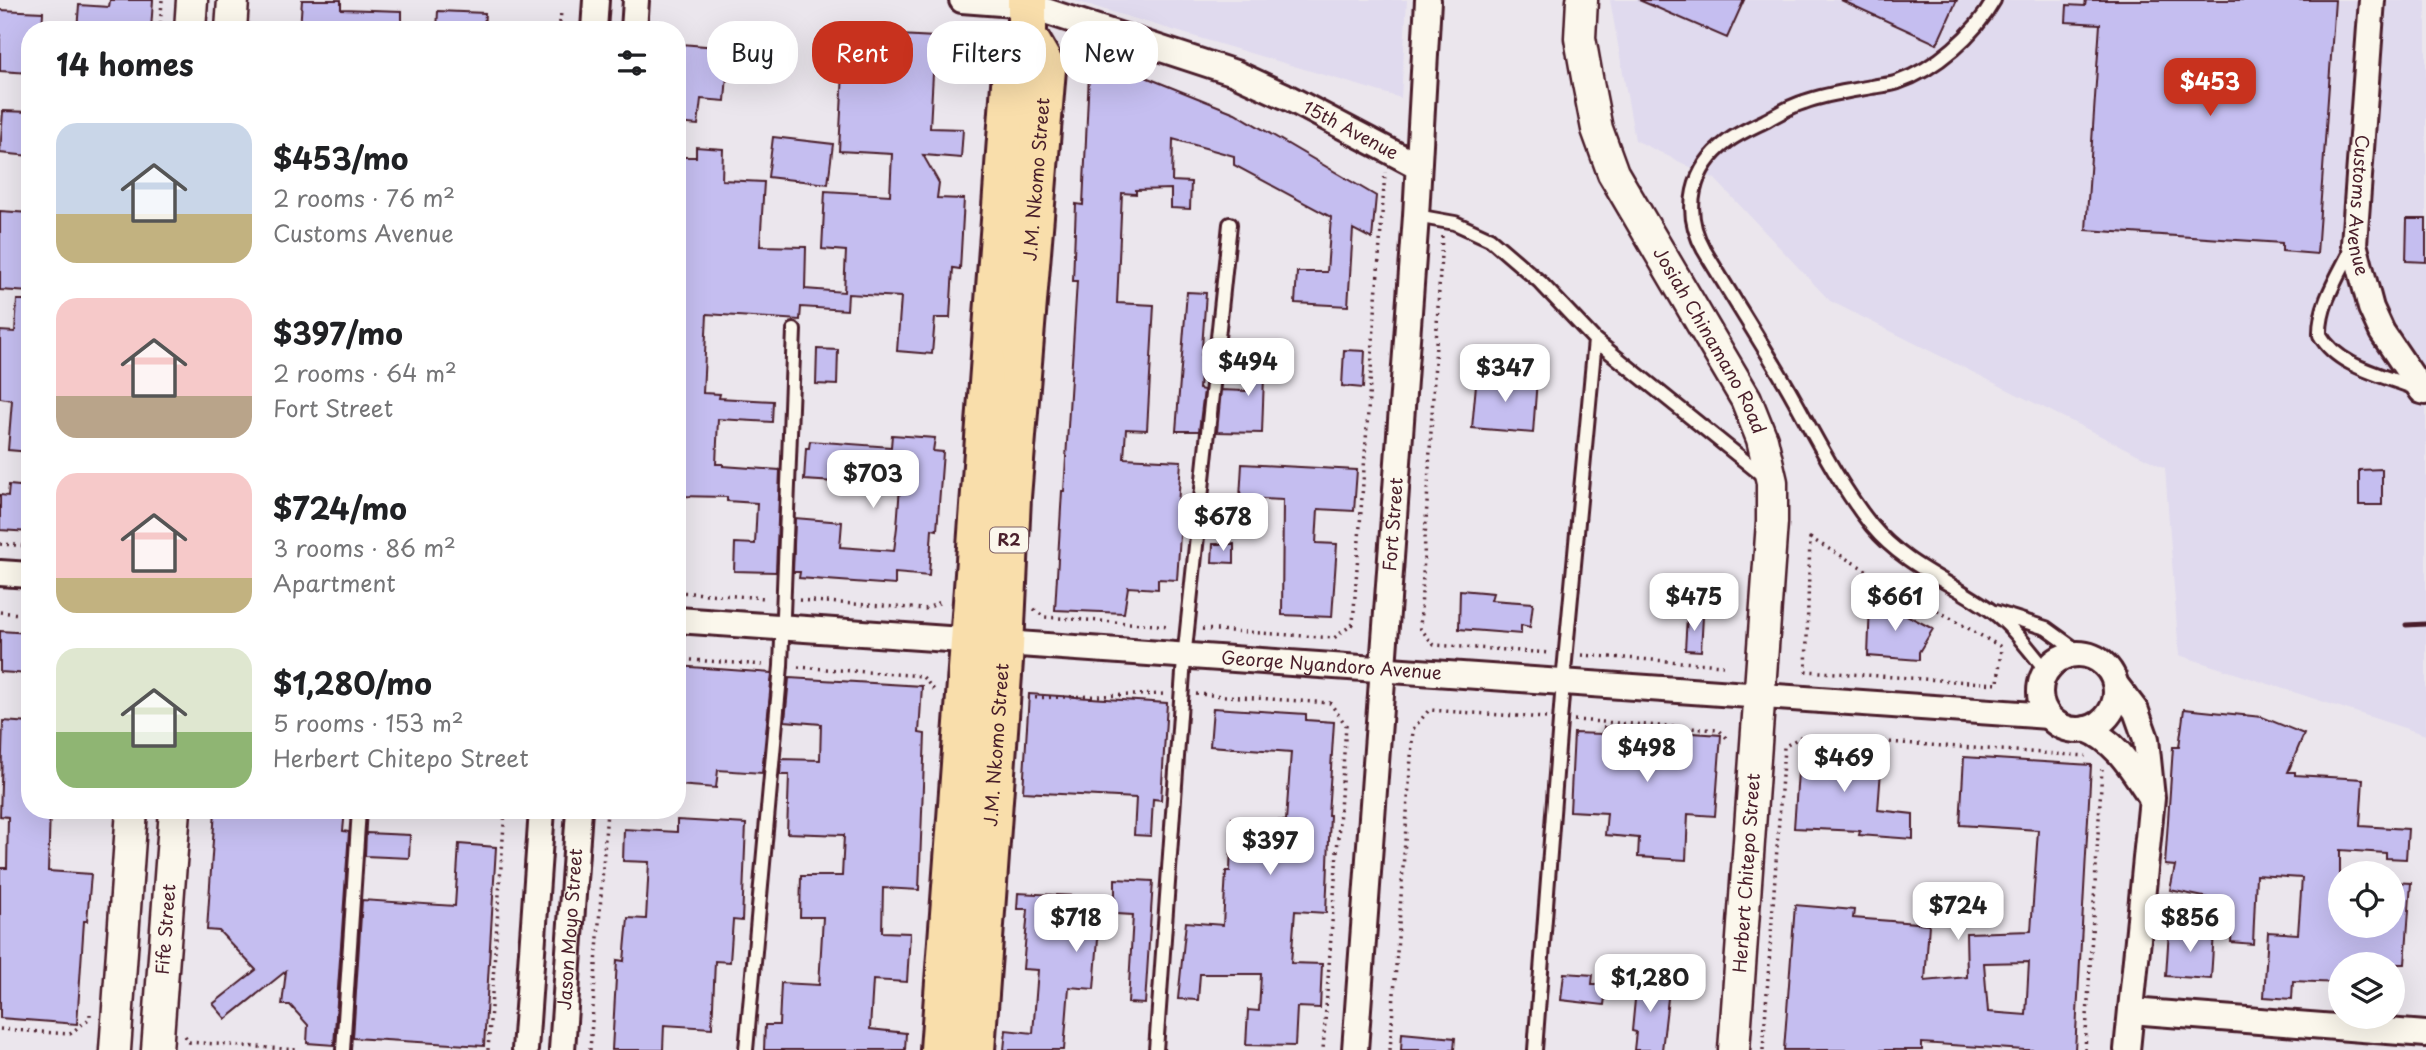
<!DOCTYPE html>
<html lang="en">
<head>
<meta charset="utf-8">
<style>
  body { margin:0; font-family:"Playpen Sans",sans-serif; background:#f2f2f2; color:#202124; height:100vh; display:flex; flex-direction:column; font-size:26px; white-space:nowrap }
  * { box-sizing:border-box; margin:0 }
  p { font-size:23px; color:#757577 }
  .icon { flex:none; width:38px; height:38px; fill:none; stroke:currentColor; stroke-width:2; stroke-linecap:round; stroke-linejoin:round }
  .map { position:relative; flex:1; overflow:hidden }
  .panel { position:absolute; left:21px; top:21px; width:665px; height:798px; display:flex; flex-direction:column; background:#fff; border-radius:28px; box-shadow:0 7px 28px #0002 }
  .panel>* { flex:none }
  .banner { position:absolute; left:707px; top:21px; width:665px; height:63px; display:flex; gap:14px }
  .tools { position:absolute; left:2328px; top:861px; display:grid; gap:14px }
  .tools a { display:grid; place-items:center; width:77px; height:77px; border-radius:50%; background:#fff; box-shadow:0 7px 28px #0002; font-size:35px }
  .price { position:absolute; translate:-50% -60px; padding:0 16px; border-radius:14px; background:#fff; color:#222; font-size:23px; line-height:46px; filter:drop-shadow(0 2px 4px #0008) }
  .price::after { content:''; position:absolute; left:50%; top:42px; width:21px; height:16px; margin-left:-10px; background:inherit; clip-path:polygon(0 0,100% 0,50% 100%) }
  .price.selected { background:#c8321e; color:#fff }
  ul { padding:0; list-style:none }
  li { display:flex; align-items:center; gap:21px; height:175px; padding:0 35px }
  li span { display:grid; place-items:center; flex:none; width:196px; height:140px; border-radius:21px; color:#555 }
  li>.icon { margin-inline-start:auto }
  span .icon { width:84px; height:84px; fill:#fffc; stroke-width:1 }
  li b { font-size:30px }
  h2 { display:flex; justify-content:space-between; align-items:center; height:84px; padding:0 35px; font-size:30px }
  .pill { padding:0 24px; border-radius:28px; background:#fff; box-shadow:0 7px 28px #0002; font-size:24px; line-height:63px }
  .pill.selected { background:#c8321e; color:#fff }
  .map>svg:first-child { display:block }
</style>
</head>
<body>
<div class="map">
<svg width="2426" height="1050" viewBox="0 0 2426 1050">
  <rect width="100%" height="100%" fill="#ebe6ed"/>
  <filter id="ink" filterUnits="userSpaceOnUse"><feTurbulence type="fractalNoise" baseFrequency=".0143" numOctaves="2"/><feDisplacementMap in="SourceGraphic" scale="14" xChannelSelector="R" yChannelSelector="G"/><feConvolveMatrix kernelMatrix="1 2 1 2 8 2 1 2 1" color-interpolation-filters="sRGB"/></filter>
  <g filter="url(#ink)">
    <path fill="#e0daee" d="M1072 0H1407L1401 98Z
      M1610 0H2426V735L2179 655 2165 468 1830 301 1715 179 1635 140Z"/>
    <path fill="#c5bef0" stroke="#4a1f2b" stroke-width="2" fill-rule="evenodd" d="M110 0H153L151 30H77L79 5 109 7Z
      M302 0H341V9L402 11V30H300Z
      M1639 0H1744L1727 38Z
      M1841 0H1957L1937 44Z
      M2086 0H2335L2317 254 2282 251V243L2086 230 2100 24 2066 22 2067 5 2085 6Z
      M0 10 43 12 42 30H30V73L0 71Z
      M438 11 485 13 484 30H437Z
      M845 32 935 37 930 128 963 129 961 158 923 155 939 183 937 198 964 199 960 269 953 268 950 318H935L932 354 897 351 901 297 848 294 847 310 801 307 800 320 707 314 703 393 720 394 719 398 773 401 772 422 718 419 716 464H723V466L780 470 776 572 734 571 735 543 755 544 757 503 727 501V497L677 496V326L681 256H677V157H696V147L723 149 722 180 764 182 760 246 806 247 805 289 844 292 846 251 822 249 825 191 890 195 892 154 839 151Z
      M681 44 729 48 725 101 701 99 698 125 677 123Z
      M1090 52 1138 69V74L1235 113 1376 196 1372 239 1353 229 1348 306 1295 303 1297 272H1327L1331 217 1234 165V156L1173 139 1172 181 1191 182 1190 209 1171 208V189L1136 190V194L1122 193 1117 303 1154 305 1147 430 1126 429 1124 458 1181 461 1178 506H1182L1177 580 1158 579V589L1128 587 1124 613 1055 610 1062 491H1064L1077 281H1073L1076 204 1083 205Z
      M3 111 30 112V156L0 153Z
      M773 137 833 144 828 184 768 177Z
      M0 211 30 213V292L0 290Z
      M2407 219H2426V262L2406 261Z
      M1187 292 1206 293 1199 389 1204 390 1199 431H1176Z
      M17 300H30V452L8 450 12 400 0 398V331L15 332Z
      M817 349 838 350 837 385 816 384Z
      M1344 350 1365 351 1363 388 1342 386Z
      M1246 357H1281V376H1264L1262 433 1217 432 1221 390 1246 391Z
      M1477 374 1537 379 1533 433 1472 428Z
      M892 435 935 438 933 451 943 452 937 530 932 529 929 576 895 573V585L799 578 800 572H793L795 518 842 522 840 547 894 551 897 527 900 486 804 480 806 448H809L810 441 891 447Z
      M1242 464 1357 470 1354 511 1318 509 1316 543 1337 544 1332 617 1282 615 1283 500 1240 498Z
      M2382 469V505H2359V470Z
      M9 485 30 487V532L0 530V495L8 496Z
      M1213 544H1234V563L1212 562Z
      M1460 590 1493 593 1491 600 1533 603 1530 627 1521 625V634L1459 629Z
      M1870 603 1897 604V610L1933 629 1919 652V660L1868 656Z
      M1687 616H1703L1701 651 1685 650Z
      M0 631 30 633V674L0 672Z
      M677 666 772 673 762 773 718 770 716 788 677 785Z
      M789 678 922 686 919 733 925 734 919 890 883 888 882 932 910 933 907 982 873 980 870 1029 906 1033 905 1050H764L765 1025H779L781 983 819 985 823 917H800L801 876H842L844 835 787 833 789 775H780L781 759 820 760 821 724 785 721Z
      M1029 694 1167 703 1161 800 1153 799 1151 836 1134 835 1136 798 1023 792Z
      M1213 708 1306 714V720L1334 722 1328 815H1330L1326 913 1295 911 1291 963 1322 964 1320 1008 1297 1007 1295 1046 1246 1045 1248 1010 1259 1011 1261 974H1200L1198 1000 1178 999 1186 922 1223 925 1226 871H1230L1232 818 1286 821 1291 752 1210 746Z
      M2184 709 2262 717 2304 734 2288 772H2295V775L2363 779 2360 826 2408 829 2406 859 2386 858V853L2340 850V926H2392V882L2411 883 2405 964H2340V983L2293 981 2292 999 2264 997 2268 932 2298 934 2302 878 2256 875 2253 944 2231 942 2233 903 2170 890 2175 866 2165 865 2173 747H2179Z
      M3 721 30 723V810H50L48 871 91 874 87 921H84L77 1024 0 1018V868H7L8 817 0 816Z
      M1604 727 1721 735 1715 816 1688 814 1686 860 1638 857 1639 838 1605 835 1607 813 1570 811 1574 733 1603 734Z
      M1800 744 1839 746V752L1882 757 1878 810 1913 814V839L1859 835 1860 831 1794 828Z
      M1964 757 2091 765 2075 1050H2025L1922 1043V1050H1784L1795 905 1854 910 1853 918 1929 924 1925 981 1967 977 1966 933 2031 931 2038 830 1960 825ZM2029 962 2026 1015 1988 1012 1984 963Z
      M215 810H345L343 831 349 832 334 1045 307 1043 308 1025 290 1005H282L286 971 226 1019 213 1004 256 970 219 931 207 930Z
      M677 820 746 824 742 921 733 920 730 962 715 961 712 1028 664 1025 663 1050H612L617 960 624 961 628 918 646 919 649 862 623 861 624 829 677 832Z
      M366 833 410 835 409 858 365 856Z
      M459 844 496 847 484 1046 353 1038 362 900 455 906Z
      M1115 879 1153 881 1145 1004 1128 1003 1133 915 1100 913 1094 989 1069 987 1064 1050H1004L1006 1030 1033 1033 1038 970 1023 969 1028 909H1017L1018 893 1115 898Z
      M2169 930 2214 932 2211 979 2166 976Z
      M1564 973 1593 975 1592 984H1607L1604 1005 1561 1000Z
      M1637 979 1670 981 1662 1050H1634L1636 1032 1632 1031Z
      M1402 1033 1455 1038 1454 1050H1401Z"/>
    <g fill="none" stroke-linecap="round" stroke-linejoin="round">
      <defs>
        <path id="service" d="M1994 0C1975 34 1936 69 1898 82 1890 85 1880 85 1872 87 1849 91 1826 94 1804 102 1790 106 1778 114 1765 121 1753 127 1739 133 1728 141 1691 168 1682 211 1704 250 1732 297 1762 343 1789 390 1815 436 1839 485 1872 526 1905 566 1952 582 1993 612 2014 628 2029 650 2046 670
          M1416 216 1455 223 1490 239 1540 282 1595 340 1766 478
          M2352 248C2339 275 2319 304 2320 335 2338 367 2383 375 2415 388
          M1995 612 2046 628 2082 654
          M343 1050 359 810
          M746 1050 781 666 794 330
          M1156 1050 1184 659 1230 224
          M1535 1050 1563 682 1595 340"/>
        <g id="minor">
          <path id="s1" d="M962 0 1027 5 1235 73 1285 96 1418 166"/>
          <path id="s2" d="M2372 0 2354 244 2371 308 2382 332 2422 391 2426 392"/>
          <path d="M594 30 596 0"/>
          <path d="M634 30 636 0"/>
          <path d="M0 573 30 575"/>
          <path id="s3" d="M677 620 2048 716"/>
          <circle cx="2078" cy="692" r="38"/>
          <path d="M2116 685 2136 711 2146 739 2152 798 2127 1050"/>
          <path d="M2086 729C2117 741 2133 771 2151 797"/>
          <path d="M2131 1011 2426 1034"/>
          <path d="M525 1050 542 810"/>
          <path id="s4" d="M562 1050 579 810"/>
          <path id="s5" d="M1355 1050 1416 216 1428 0"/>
        </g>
        <g id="tertiary">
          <path id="s6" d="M1582 0 1580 38 1588 83 1597 129 1613 173 1746 399 1762 439 1772 482V522L1734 1050"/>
          <path d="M190 30 192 0"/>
          <path d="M231 30 233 0"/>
          <path d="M115 1050 132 810"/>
          <path id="s7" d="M157 1050 175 810"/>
        </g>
        <g id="trunk">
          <path d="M940 1050 1012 71 1027 36V0"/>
          <path id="s8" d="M975 1050 1004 647 1011 497 1046 69 1027 36"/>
        </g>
      </defs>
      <use href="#service" stroke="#4a1f2b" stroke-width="18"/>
      <use href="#minor" stroke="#4a1f2b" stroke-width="30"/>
      <use href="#tertiary" stroke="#4a1f2b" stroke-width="35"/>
      <use href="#trunk" stroke="#4a1f2b" stroke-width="44"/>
      <path stroke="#4a1f2b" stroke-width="3.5" stroke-dasharray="2 5" stroke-linecap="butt" d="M160 30 162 0
        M559 30 561 12
        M662 30 663 20
        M981 66 984 25
        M1442 236 1420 628 1434 645 1550 653
        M1810 538 2001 647 1998 684 1806 671Z
        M0 544 30 546
        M677 592 766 598
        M799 600 925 609 943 601
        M1034 609 1044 617 1170 626
        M0 612 30 615
        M1202 629 1334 638 1353 624 1385 172
        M1582 655 1723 665
        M677 659 766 665
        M798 667 922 676 936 692
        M1196 694 1330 703 1346 725 1323 1050
        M1028 698 1167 694
        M1574 720 1719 730 1730 741
        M0 1029 70 1034 90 1018V1014
        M185 1036 189 1042 298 1050
        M488 1050 505 810
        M590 1050 607 810
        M1390 1050 1413 729 1429 710 1546 718
        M1763 1050 1784 747 1802 736 2086 756
        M2085 1050 2102 769"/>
      <use href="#service" stroke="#fbf7ec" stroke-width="12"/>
      <use href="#minor" stroke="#fbf7ec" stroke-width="24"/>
      <use href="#tertiary" stroke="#fbf7ec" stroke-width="30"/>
      <use href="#trunk" stroke="#f9deab" stroke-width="38"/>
      <path stroke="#4a1f2b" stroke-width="5" d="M2406 625 2426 624"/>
    </g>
  </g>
  <g text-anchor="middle" stroke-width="6" stroke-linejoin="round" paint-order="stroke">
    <rect fill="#fbf7ec" stroke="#7f6065" stroke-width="2" x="990" y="527.5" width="38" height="25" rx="5"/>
    <g font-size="16" font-weight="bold" fill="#4a1f2b">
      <text x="1009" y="546">R2</text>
    </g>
    <g font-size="18" fill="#4a1f2b" stroke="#fbf7ec">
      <text dy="6" stroke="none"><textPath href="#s1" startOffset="413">15th Avenue</textPath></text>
      <text dy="6" stroke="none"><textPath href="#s8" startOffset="873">J.M. Nkomo Street</textPath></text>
      <text dy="6" stroke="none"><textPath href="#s2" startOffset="206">Customs Avenue</textPath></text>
      <text dy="6" stroke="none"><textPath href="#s6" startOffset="371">Josiah Chinamano Road</textPath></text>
      <text dy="6" stroke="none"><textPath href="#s5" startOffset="527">Fort Street</textPath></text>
      <text dy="6" stroke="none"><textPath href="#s3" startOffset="656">George Nyandoro Avenue</textPath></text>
      <text dy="6" stroke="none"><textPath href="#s8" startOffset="306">J.M. Nkomo Street</textPath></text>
      <text transform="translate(1747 873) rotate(-86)" y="6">Herbert Chitepo Street</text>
      <text dy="6" stroke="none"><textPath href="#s7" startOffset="121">Fife Street</textPath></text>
      <text dy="6" stroke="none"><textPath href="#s4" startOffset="121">Jason Moyo Street</textPath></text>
    </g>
  </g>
</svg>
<div class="tools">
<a><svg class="icon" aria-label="locate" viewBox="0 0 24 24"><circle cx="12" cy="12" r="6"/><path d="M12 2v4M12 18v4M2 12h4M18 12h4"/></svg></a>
<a><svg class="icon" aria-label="layers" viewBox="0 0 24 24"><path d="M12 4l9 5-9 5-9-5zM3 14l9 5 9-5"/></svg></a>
</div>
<b class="price selected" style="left:2210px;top:118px">$453</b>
<b class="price" style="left:1248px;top:398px">$494</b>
<b class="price" style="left:1505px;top:404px">$347</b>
<b class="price" style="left:873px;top:510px">$703</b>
<b class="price" style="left:1223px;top:553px">$678</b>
<b class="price" style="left:1694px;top:633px">$475</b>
<b class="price" style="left:1895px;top:633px">$661</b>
<b class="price" style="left:1647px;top:784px">$498</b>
<b class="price" style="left:1844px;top:794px">$469</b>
<b class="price" style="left:1270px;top:877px">$397</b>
<b class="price" style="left:1958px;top:942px">$724</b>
<b class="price" style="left:1076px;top:954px">$718</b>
<b class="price" style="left:2190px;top:954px">$856</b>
<b class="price" style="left:1650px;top:1014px">$1,280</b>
<div class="banner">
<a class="pill">Buy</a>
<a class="pill selected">Rent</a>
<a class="pill">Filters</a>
<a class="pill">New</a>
</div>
<section class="panel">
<h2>14 homes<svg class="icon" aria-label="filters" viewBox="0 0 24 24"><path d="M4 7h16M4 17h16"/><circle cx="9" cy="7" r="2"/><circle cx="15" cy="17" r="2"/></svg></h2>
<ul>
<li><span style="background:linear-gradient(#c9d6e8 65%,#c2b280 0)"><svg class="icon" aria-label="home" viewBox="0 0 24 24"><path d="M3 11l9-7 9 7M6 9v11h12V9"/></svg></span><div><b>$453/mo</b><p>2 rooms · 76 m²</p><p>Customs Avenue</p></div></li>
<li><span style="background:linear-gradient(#f6c9c9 70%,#b9a48a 0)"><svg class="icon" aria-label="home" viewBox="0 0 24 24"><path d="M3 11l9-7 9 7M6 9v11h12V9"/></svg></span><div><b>$397/mo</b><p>2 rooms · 64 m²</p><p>Fort Street</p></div></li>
<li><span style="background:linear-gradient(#f6c9c9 75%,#c2b280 0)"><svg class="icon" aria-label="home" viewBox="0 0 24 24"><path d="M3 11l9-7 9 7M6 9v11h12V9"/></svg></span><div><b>$724/mo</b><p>3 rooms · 86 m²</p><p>Apartment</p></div></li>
<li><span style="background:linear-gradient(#dfe7d0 60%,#8fb573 0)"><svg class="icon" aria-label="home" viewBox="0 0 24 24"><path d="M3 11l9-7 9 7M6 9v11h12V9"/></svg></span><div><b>$1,280/mo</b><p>5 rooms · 153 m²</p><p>Herbert Chitepo Street</p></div></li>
</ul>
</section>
</div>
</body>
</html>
